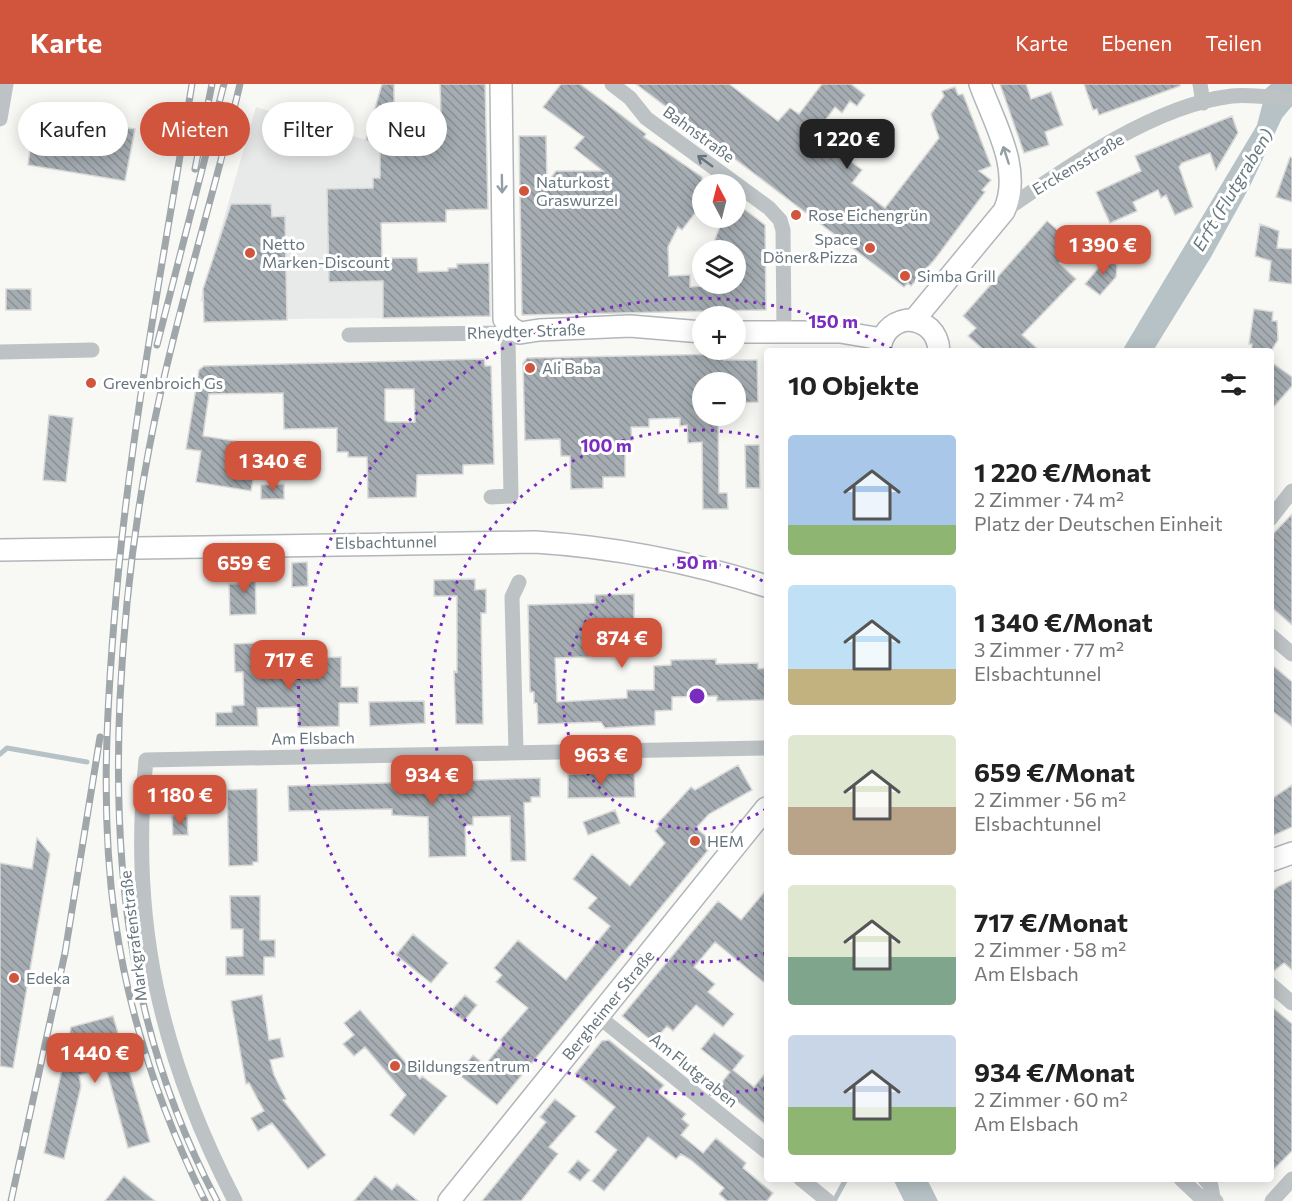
<!DOCTYPE html>
<html lang="de">
<head>
<meta charset="utf-8">
<style>
  body { margin:0; font-family:Commissioner,sans-serif; background:#f2f2f2; color:#222; height:100vh; display:flex; flex-direction:column; font-size:22px; white-space:nowrap }
  * { box-sizing:border-box; margin:0 }
  p { font-size:20px; color:#767676 }
  .icon { flex:none; width:33px; height:33px; fill:none; stroke:currentColor; stroke-width:2; stroke-linecap:round; stroke-linejoin:round }
  .map { position:relative; flex:1; overflow:hidden }
  .panel { position:absolute; left:764px; top:264px; width:510px; height:834px; display:flex; flex-direction:column; background:#fff; border-radius:6px; box-shadow:0 3px 15px #0003 }
  .panel>* { flex:none }
  .guide { position:absolute; left:18px; top:18px; width:570px; height:54px; display:flex; gap:12px }
  .needle { width:39px; rotate:353deg }
  .tools { position:absolute; left:692px; top:90px; display:grid; gap:12px }
  .tools a { display:grid; place-items:center; width:54px; height:54px; border-radius:50%; background:#fff; box-shadow:0 3px 15px #0003; font-size:30px }
  .price { position:absolute; translate:-50% -51px; padding:0 14px; border-radius:12px; background:#d1543c; color:#fff; font-size:20px; line-height:39px; filter:drop-shadow(0 2px 3px #0008) }
  .price::after { content:''; position:absolute; left:50%; top:36px; width:18px; height:14px; margin-left:-9px; background:inherit; clip-path:polygon(0 0,100% 0,50% 100%) }
  .price.selected { background:#222; color:#fff }
  ul { padding:0; list-style:none }
  li { display:flex; align-items:center; gap:18px; height:150px; padding:0 24px }
  li span { display:grid; place-items:center; flex:none; width:168px; height:120px; border-radius:6px; color:#555 }
  li>.icon { margin-inline-start:auto }
  span .icon { width:72px; height:72px; fill:#fffc; stroke-width:1 }
  li b { font-size:26px }
  h2 { display:flex; justify-content:space-between; align-items:center; height:72px; padding:0 24px; font-size:26px }
  .tag { padding:0 21px; border-radius:27px; background:#fff; box-shadow:0 3px 15px #0003; font-size:21px; line-height:54px }
  .tag.selected { background:#d1543c; color:#fff }
  header { display:flex; align-items:center; gap:36px; box-sizing:border-box; height:84px; padding:0 30px; background:#d1543c; color:#fff }
  header strong { font-size:28px }
  nav { display:flex; gap:33px; margin-inline-start:auto; font-size:21px }
  .map>svg:first-child { display:block }
</style>
</head>
<body>
<header>
<strong>Karte</strong>
<nav><a>Karte</a><a>Ebenen</a><a>Teilen</a></nav>
</header>
<div class="map">
<svg width="1292" height="1117" viewBox="0 0 1292 1117">
  <defs>
    <pattern id="building-back-hatch" width="6" height="6" patternUnits="userSpaceOnUse" patternTransform="scale(1.5)"><rect width="6" height="6" fill="#a5adb2"/><path d="M-1 5l2 2M0 0l6 6M5-1l2 2" fill="none" stroke="#8a9196"/></pattern>
  </defs>
  <rect width="100%" height="100%" fill="#f8f8f5"/>
  <path fill="#e8e9e9" d="M256 23 380 60 383 234 287 235 200 217Z"/>
  <path fill="#b6c2c5" d="M1271 0H1292V22L1282 34 1250 102 1211 173 1153 267H1122L1257 41 1263 18 1262 8Z
    M893 1095H927L938 1117H904Z"/>
  <g fill="none" stroke-linecap="round" stroke-linejoin="round">
    <path stroke="#b6c2c5" stroke-width="5" d="M0 670 7 664 87 678
      M834 1117 846 1095"/>
  </g>
  <path fill="url(#building-back-hatch)" stroke="#d9d9d8" stroke-width="1.5" fill-rule="evenodd" d="M382 0H394V18L385 45H396L397 51H437V30H441L440 0H485L488 125 446 126V138L381 139 382 174H417L418 188 448 187V184H457V180L489 179 490 232 383 234V197L329 198 327 105 373 104V94H380V60L366 56Z
    M561 0H580L646 50 644 53 702 93V120L682 146 678 143 668 163 669 192 690 191V203L735 200V166H711L723 134H735V118L765 141 766 226 522 231 519 52H546L547 99 556 87H603L574 64 584 53 543 23Z
    M636 0H729L778 37 790 24 799 30 822 0H851L865 11 857 22 850 17 842 29 835 23 818 46 827 53 825 57 831 63 862 86 852 99 885 124 939 54 931 30 944 12 942 7 955 3 958 11 963 10 991 82 979 87 991 96 982 106 985 108 935 175 911 202 908 199 904 203Z
    M1000 0H1026L1031 15 1051 8 1063 41 1045 48 1049 61 1024 69Z
    M1084 0H1180V2L1099 31 1097 25 1093 26Z
    M35 29 135 45 125 97 28 81Z
    M1232 32 1238 49 1216 86 1210 69 1182 79 1179 83 1193 123 1175 131 1166 111 1161 114 1158 106 1133 118 1137 127 1110 139 1096 108 1141 87 1135 72Z
    M1290 73 1292 74V118L1276 113Z
    M231 120H271L272 133 285 132 287 236 204 238 203 205Z
    M1047 137 1075 161 1059 179 1076 195 1022 251 1040 267H985L968 252 976 244 963 232Z
    M1260 140 1279 147 1277 164 1292 165V200L1269 197 1271 177 1255 172Z
    M1110 170 1117 182 1116 193 1100 211 1085 200Z
    M6 205H31V226H6Z
    M1254 225 1273 228 1272 237H1277L1278 256 1271 267H1252V260H1249Z
    M724 270V276H757L758 318 735 319V298H702V332H718L719 409H727L728 425H703L702 358 688 359 687 341 680 342V334L649 335V343H631L632 360H625V393H603V404L571 405 570 372H561L560 355 525 356 523 279 527 274Z
    M484 275 485 282H491L494 380 463 381V390L417 391 416 413 368 414 367 373H348V368H337V344L284 345 283 309 209 310 203 352 259 361 251 407 196 398 201 367 186 365 199 286 204 282ZM385 305H414L415 338H388L385 336Z
    M1270 277 1292 293V302L1270 327Z
    M49 331 73 334 66 398 43 396Z
    M745 361H759L760 404H746Z
    M284 400V415H261V401Z
    M1292 430V541L1270 522V453Z
    M307 478 308 502 292 503V479Z
    M255 483 256 530 230 531 229 500H240V484Z
    M475 495V506L486 505V529H481L483 640H456L454 587 457 588V512H434V496Z
    M634 510V537H592L593 564H589V573L555 574 557 618 627 614V606H654V582L671 581V576L716 575V580L758 579V585L766 584V616L717 617V612L672 613V626L655 627V641L605 644 601 638 538 640 537 619H534V608H530L528 521 595 519V511Z
    M259 559V587L317 585V574L341 573V603H358V619H339V642L298 643V623L257 624 258 642H216V629L232 628V622L244 621 243 588H235L234 560Z
    M1270 579 1292 598V642L1270 625Z
    M424 617 425 639 370 642 369 618Z
    M738 681 752 706 709 730 696 744 714 759 497 1021 458 990 473 971 485 981 503 959 500 956 528 924 496 898 502 891 494 884 518 856 566 896 610 842 588 824 597 814 573 795 592 770 630 802 665 759 655 747 659 742 657 740 691 703 695 706Z
    M634 689 635 713 568 714V690Z
    M540 694V713H531V718L524 719 526 777H511L510 732 473 733V741H465L466 772 429 773 428 733 392 731V725L289 727 288 702Z
    M1292 701V743L1270 753V716Z
    M257 705 258 778H253V781L229 782 227 706Z
    M615 726 620 739 588 751 583 738Z
    M172 732H187L188 751H173Z
    M37 754 50 770 13 984 0 982V779L32 785Z
    M1292 796V886L1284 879 1270 890V810L1277 803Z
    M766 806V900L715 858 694 883 715 900 708 908 734 930 723 943 696 921 673 947 667 942 653 958 622 932 718 817 741 836Z
    M230 812H260V856H275V873H264V891H226V873L243 872V845H231Z
    M413 850 448 879 431 899 396 871Z
    M262 911 269 956 280 954 284 973 270 976 274 991 286 1015 283 1016 326 1071 308 1085 272 1039 258 1047 251 1034 264 1027 249 999 246 1000 231 917Z
    M465 911 477 921 464 937 451 927Z
    M1270 921 1292 940V1067L1270 1089Z
    M360 926 420 995 422 992 447 1012 414 1051 390 1031 406 1011 365 963 354 972 343 960 354 951 344 939Z
    M113 932 150 1058 128 1064 106 984 79 991 81 1002 64 1075 44 1069 71 943Z
    M714 949 744 972 733 986 754 1003 766 988V1041L719 1002 730 988 701 965Z
    M609 956 664 1001 658 1008 686 1030 682 1035 689 1041 681 1051 703 1069 716 1054 746 1079 743 1084 773 1109 767 1117H727L719 1110 724 1104 691 1076 681 1070 676 1075 648 1053 604 1107 592 1097 617 1066 595 1048 615 1023 575 990 602 957Z
    M555 1015 576 1032 549 1063 558 1070 521 1117H482L546 1038 540 1033Z
    M578 1076 590 1086 580 1097 568 1088Z
    M124 1092 155 1117H105Z
    M375 1092 392 1106 397 1100 418 1117H354Z"/>
  <g fill="none" stroke-linecap="round" stroke-linejoin="round">
    <defs>
      <path id="secondary" d="M501 0 504 235 511 244 520 249 539 246 630 242 702 248
        M914 236 1004 127C1023 86 994 39 980 0
        M735 248H840L882 255
        M880 267C881 250 890 239 907 236 926 237 938 248 939 267
        M0 466 535 458C614 463 691 478 766 502
        M1270 777 1292 769
        M449 1117 766 724"/>
    </defs>
    <use href="#secondary" stroke="#b0b6ba" stroke-width="24"/>
    <path stroke="#bdc2c5" stroke-width="15" d="M612 0 630 14 646 34 769 124 780 136 783 146 784 247
      M1200 0 1203 19
      M0 35 6 0
      M1004 127C1067 83 1155 21 1232 12 1252 10 1273 14 1292 15
      M349 251 497 249 511 244
      M0 268 92 266
      M491 413 511 412 508 256 511 244
      M1270 435 1292 407
      M1270 551 1292 570
      M516 668 512 513 519 498
      M1270 900 1292 919
      M599 933 766 1067
      M801 1095 828 1117
      M1181 1095 1198 1111 1216 1117
      M1205 1095 1211 1102 1213 1114
      M235 1117C161 974 129 837 146 676L766 664
      M1272 1117 1292 1095"/>
    <use href="#secondary" stroke="#fff" stroke-width="21"/>
    <defs>
      <path id="rail" d="M192 0C163 179 128 357 114 538 106 637 101 736 115 835 129 934 161 1028 205 1117
        M195 85 212 0
        M157 261 224 0
        M11 1117 65 869 100 653
        M217 1117C132 956 112 794 120 615 125 510 138 409 161 307 184 204 216 103 240 0"/>
    </defs>
    <use href="#rail" stroke="#a0a7ab" stroke-width="7"/>
    <use href="#rail" stroke="#fff" stroke-width="4.5" stroke-dasharray="14" stroke-linecap="butt"/>
  </g>
  <defs><path id="oneway-shaft" d="M-6 0H5M1.5-3L5.5 0L1.5 3" fill="none" stroke-width="1.6" stroke-linecap="round" stroke-linejoin="round" transform="scale(1.5)"/></defs>
  <g stroke="#949ea4">
    <use href="#oneway-shaft" transform="translate(1006 71) rotate(-108)"/>
    <use href="#oneway-shaft" transform="translate(502 100) rotate(89)"/>
  </g>
  <use stroke="#66757d" href="#oneway-shaft" transform="translate(705 77) rotate(-144)"/>
  <g fill="none" stroke="#7b2cbf" stroke-width="3" stroke-dasharray="3 6">
    <path d="M766 725A133 133 0 1 1 766 499"/>
    <path d="M766 869A266 266 0 1 1 766 355"/>
    <path d="M766 1004A398 398 0 1 1 893 266"/>
  </g>
  <g fill="#d1543c" stroke="#fff" stroke-width="2">
    <circle cx="524" cy="107" r="6"/>
    <circle cx="796" cy="131" r="6"/>
    <circle cx="870" cy="164" r="6"/>
    <circle cx="250" cy="169" r="6"/>
    <circle cx="905" cy="192" r="6"/>
    <circle cx="530" cy="284" r="6"/>
    <circle cx="91" cy="299" r="6"/>
    <circle cx="695" cy="757" r="6"/>
    <circle cx="14" cy="894" r="6"/>
    <circle cx="395" cy="982" r="6"/>
  </g>
  <g text-anchor="middle" stroke-width="6" stroke-linejoin="round" paint-order="stroke">
    <g font-size="16" fill="#66757d" stroke="#fff">
      <text transform="translate(699 50) rotate(36)" y="6">Bahnstraße</text>
      <text transform="translate(1078 80) rotate(-31)" y="6">Erckensstraße</text>
      <text transform="translate(526 247) rotate(-2)" y="6">Rheydter Straße</text>
      <text transform="translate(386 458) rotate(-1)" y="6">Elsbachtunnel</text>
      <text transform="translate(313 654) rotate(-1)" y="6">Am Elsbach</text>
      <text transform="translate(133 852) rotate(-97)" y="6">Markgrafenstraße</text>
      <text transform="translate(608 921) rotate(-51)" y="6">Bergheimer Straße</text>
      <text transform="translate(694 986) rotate(39)" y="6">Am Flutgraben</text>
    </g>
    <g font-size="16" fill="#66757d" stroke="#fff" text-anchor="start">
      <text x="536" y="104">Naturkost<tspan x="536" dy="18">Graswurzel</tspan></text>
      <text x="808" y="137">Rose Eichengrün</text>
      <text x="858" y="161" text-anchor="end">Space<tspan x="858" dy="18">Döner&amp;Pizza</tspan></text>
      <text x="262" y="166">Netto<tspan x="262" dy="18">Marken-Discount</tspan></text>
      <text x="917" y="198">Simba Grill</text>
      <text x="542" y="290">Ali Baba</text>
      <text x="103" y="305">Grevenbroich Gs</text>
      <text x="707" y="763">HEM</text>
      <text x="26" y="900">Edeka</text>
      <text x="407" y="988">Bildungszentrum</text>
    </g>
    <g font-size="18" font-style="italic" fill="#667a7f" stroke="#fff">
      <text transform="translate(1233 106) rotate(-59)" y="6">Erft (Flutgraben)</text>
    </g>
  </g>
  <circle cx="697" cy="612" r="9" fill="#7b2cbf" stroke="#fff" stroke-width="3"/>
  <g font-size="18" text-anchor="middle" font-weight="bold" fill="#7b2cbf" stroke="#fff" stroke-width="6" stroke-linejoin="round" paint-order="stroke">
    <text x="833" y="244">150 m</text>
    <text x="606" y="368">100 m</text>
    <text x="697" y="485">50 m</text>
  </g>
</svg>
<div class="tools">
<a><svg class="needle" viewBox="-14 -14 28 28"><path d="M0-13l5 13h-10z" fill="#e53935"/><path d="M0 13l5-13h-10z" fill="#767676"/></svg></a>
<a><svg class="icon" aria-label="layers" viewBox="0 0 24 24"><path d="M12 4l9 5-9 5-9-5zM3 14l9 5 9-5"/></svg></a>
<a>+</a>
<a>−</a>
</div>
<b class="price selected" style="left:847px;top:86px">1 220 €</b>
<b class="price" style="left:1103px;top:192px">1 390 €</b>
<b class="price" style="left:273px;top:408px">1 340 €</b>
<b class="price" style="left:244px;top:510px">659 €</b>
<b class="price" style="left:622px;top:585px">874 €</b>
<b class="price" style="left:289px;top:607px">717 €</b>
<b class="price" style="left:601px;top:702px">963 €</b>
<b class="price" style="left:432px;top:722px">934 €</b>
<b class="price" style="left:180px;top:742px">1 180 €</b>
<b class="price" style="left:95px;top:1000px">1 440 €</b>
<div class="guide">
<a class="tag">Kaufen</a>
<a class="tag selected">Mieten</a>
<a class="tag">Filter</a>
<a class="tag">Neu</a>
</div>
<section class="panel">
<h2>10 Objekte<svg class="icon" aria-label="filters" viewBox="0 0 24 24"><path d="M4 7h16M4 17h16"/><circle cx="9" cy="7" r="2"/><circle cx="15" cy="17" r="2"/></svg></h2>
<ul>
<li><span style="background:linear-gradient(#a9c7e8 75%,#8fb573 0)"><svg class="icon" aria-label="home" viewBox="0 0 24 24"><path d="M3 11l9-7 9 7M6 9v11h12V9"/></svg></span><div><b>1 220 €/Monat</b><p>2 Zimmer · 74 m²</p><p>Platz der Deutschen Einheit</p></div></li>
<li><span style="background:linear-gradient(#bfe0f5 70%,#c2b280 0)"><svg class="icon" aria-label="home" viewBox="0 0 24 24"><path d="M3 11l9-7 9 7M6 9v11h12V9"/></svg></span><div><b>1 340 €/Monat</b><p>3 Zimmer · 77 m²</p><p>Elsbachtunnel</p></div></li>
<li><span style="background:linear-gradient(#dfe7d0 60%,#b9a48a 0)"><svg class="icon" aria-label="home" viewBox="0 0 24 24"><path d="M3 11l9-7 9 7M6 9v11h12V9"/></svg></span><div><b>659 €/Monat</b><p>2 Zimmer · 56 m²</p><p>Elsbachtunnel</p></div></li>
<li><span style="background:linear-gradient(#dfe7d0 60%,#7fa58c 0)"><svg class="icon" aria-label="home" viewBox="0 0 24 24"><path d="M3 11l9-7 9 7M6 9v11h12V9"/></svg></span><div><b>717 €/Monat</b><p>2 Zimmer · 58 m²</p><p>Am Elsbach</p></div></li>
<li><span style="background:linear-gradient(#c9d6e8 60%,#8fb573 0)"><svg class="icon" aria-label="home" viewBox="0 0 24 24"><path d="M3 11l9-7 9 7M6 9v11h12V9"/></svg></span><div><b>934 €/Monat</b><p>2 Zimmer · 60 m²</p><p>Am Elsbach</p></div></li>
</ul>
</section>
</div>
</body>
</html>
